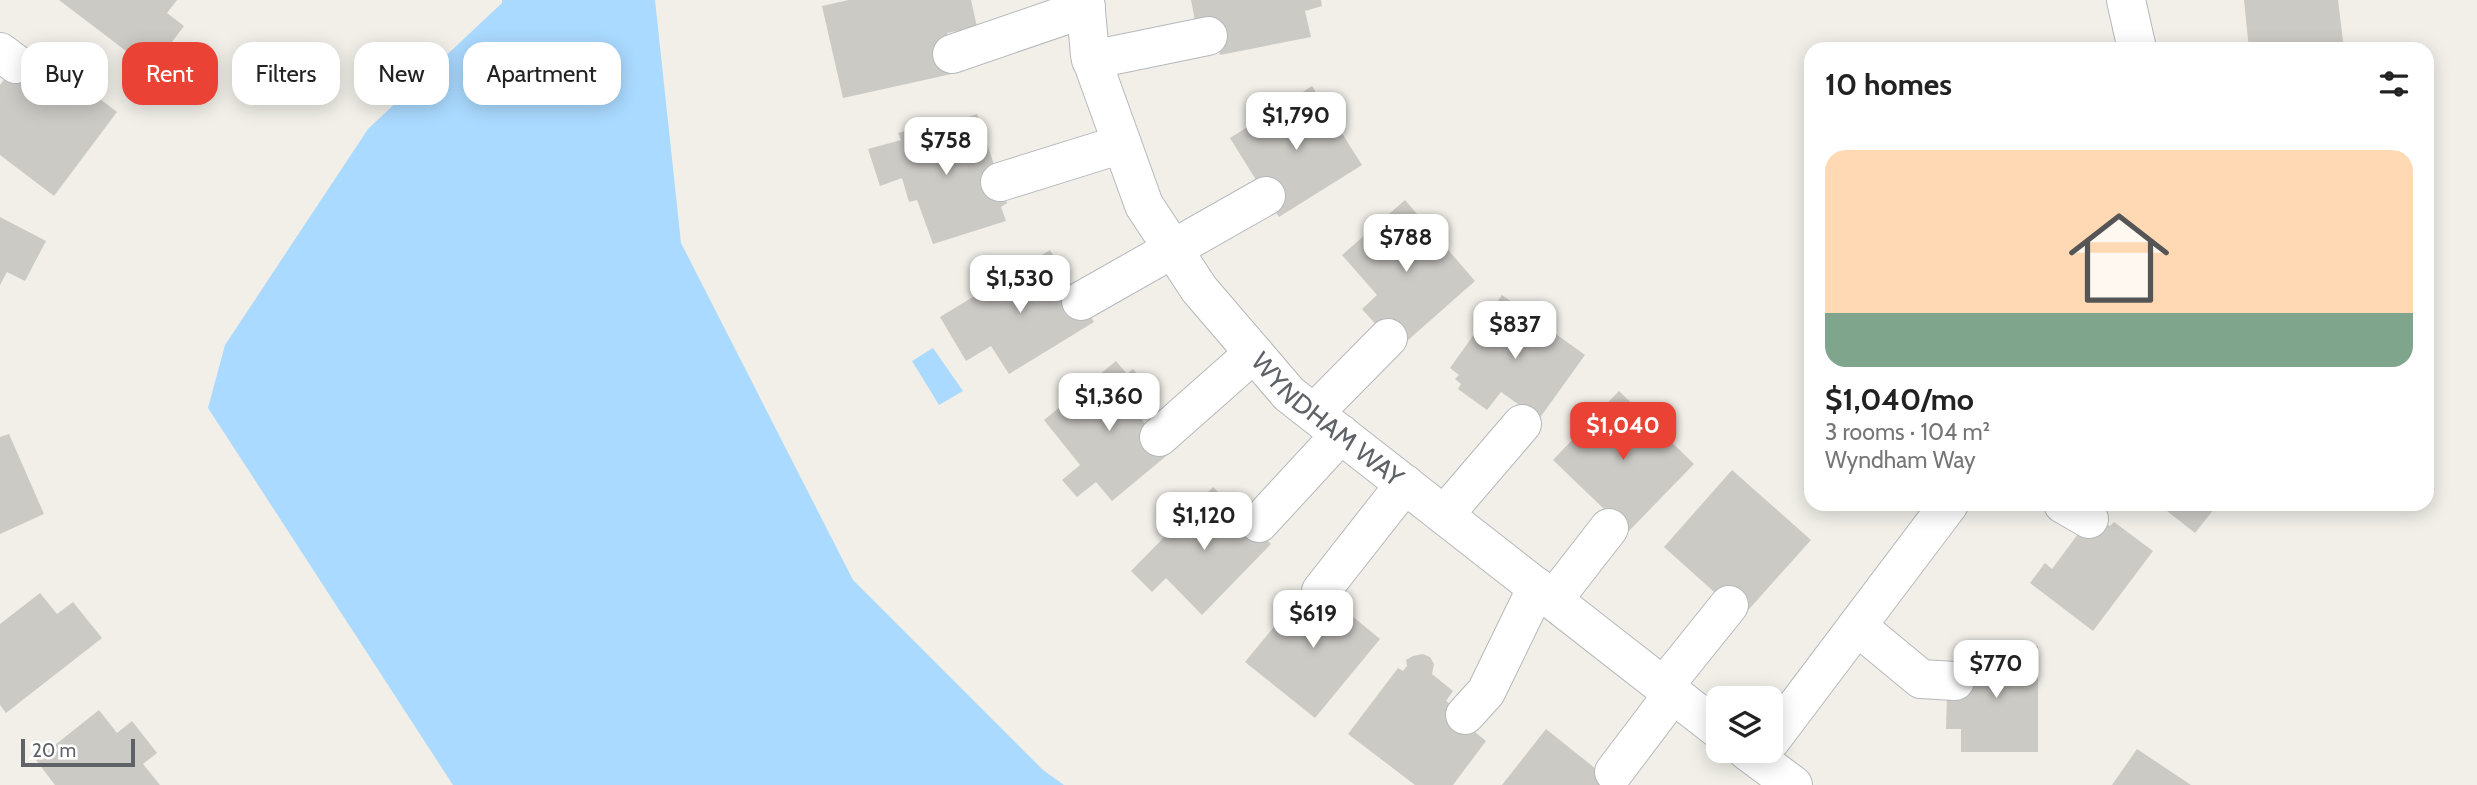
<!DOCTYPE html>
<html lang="en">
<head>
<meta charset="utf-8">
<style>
  body { margin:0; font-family:Cabin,sans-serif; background:#f6f6f6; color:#222; height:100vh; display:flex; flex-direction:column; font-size:26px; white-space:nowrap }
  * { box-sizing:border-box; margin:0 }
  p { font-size:23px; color:#767676 }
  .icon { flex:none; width:38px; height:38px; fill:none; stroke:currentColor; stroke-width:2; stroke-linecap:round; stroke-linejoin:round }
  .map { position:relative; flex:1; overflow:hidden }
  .drawer { position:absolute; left:1804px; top:42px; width:630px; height:469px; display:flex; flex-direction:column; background:#fff; border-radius:21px; box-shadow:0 4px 18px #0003 }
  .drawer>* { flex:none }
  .hud { position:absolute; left:21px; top:42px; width:665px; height:63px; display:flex; gap:14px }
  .controls { position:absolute; left:1706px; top:686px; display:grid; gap:14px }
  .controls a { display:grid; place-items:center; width:77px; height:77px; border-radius:14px; background:#fff; box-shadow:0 4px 18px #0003; font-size:35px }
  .scale { position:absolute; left:21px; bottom:18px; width:114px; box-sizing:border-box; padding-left:7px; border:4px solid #5f6368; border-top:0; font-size:19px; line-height:24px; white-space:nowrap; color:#5f6368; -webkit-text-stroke:5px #fff; paint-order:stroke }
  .price { position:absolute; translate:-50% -60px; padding:0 16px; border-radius:14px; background:#fff; color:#222; font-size:23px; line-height:46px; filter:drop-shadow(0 2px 4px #0008) }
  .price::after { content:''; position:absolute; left:50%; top:42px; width:21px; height:16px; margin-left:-10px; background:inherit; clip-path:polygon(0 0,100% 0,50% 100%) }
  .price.selected { background:#ea4335; color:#fff }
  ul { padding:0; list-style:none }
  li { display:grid; align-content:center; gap:14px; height:371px; padding:0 21px }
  li span { display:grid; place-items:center; height:217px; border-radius:21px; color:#555 }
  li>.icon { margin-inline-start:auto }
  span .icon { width:126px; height:126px; fill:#fffc; stroke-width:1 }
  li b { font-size:30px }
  h2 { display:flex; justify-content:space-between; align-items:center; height:84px; padding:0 21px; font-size:30px }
  .tag { padding:0 24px; border-radius:21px; background:#fff; box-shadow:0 4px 18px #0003; font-size:24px; line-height:63px }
  .tag.selected { background:#ea4335; color:#fff }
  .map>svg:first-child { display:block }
</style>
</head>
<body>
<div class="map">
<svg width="2477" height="785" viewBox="0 0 2477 785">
  <rect width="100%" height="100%" fill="#f1efe8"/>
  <path fill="#aadaff" d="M502 0H655L681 243 853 580 1043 770 1064 785H453L208 408 225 345 368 129 502 3Z
    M933 348 963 391 939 405 912 361Z"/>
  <path fill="#cccac5" d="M59 0H177L167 13 184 26 151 70Z
    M849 0H971L977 27 947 33 956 73 843 98 822 6Z
    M1191 0H1321L1322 6 1305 11 1311 37 1220 55 1214 22 1196 26Z
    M2244 0H2338L2344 49H2249Z
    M30 46 117 112 54 196 0 155V85Z
    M1312 86 1362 165 1279 217 1230 138Z
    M977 114 1007 203 1001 207 1006 221 933 244 917 200 909 202 902 178 880 186 868 149 901 140 898 133 915 128 917 135Z
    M1405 200 1475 281 1398 349 1362 309 1377 295 1342 255Z
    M0 217 46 241 25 281 7 272 0 285Z
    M1050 250 1094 322 1009 374 991 346 966 361 940 317Z
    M1502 295 1585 355 1539 419 1501 392 1487 410 1458 389 1461 384 1455 379 1459 375 1450 368Z
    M1116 361 1127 374 1133 369 1158 398 1138 414 1145 424 1147 423 1171 452 1112 501 1096 482 1077 497 1062 480 1080 465 1044 420Z
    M1619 391 1694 464 1628 532 1553 460Z
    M9 434 44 514 0 534V437Z
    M1732 470 1811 540 1742 617 1664 547Z
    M1213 487 1271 544 1202 615 1166 578 1152 592 1131 571Z
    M2158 504H2218L2195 533Z
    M2097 517 2110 526 2114 522 2153 551 2093 631 2030 583 2045 563 2052 569 2081 530Z
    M1311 582 1380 639 1315 718 1245 662Z
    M40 593 57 614 73 602 102 638 6 713 0 705V624Z
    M1962 646H2038V752H1961V729H1946L1947 695 1962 667Z
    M1423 654 1430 657 1434 664 1432 674 1453 691 1446 701 1480 726 1475 732 1486 741 1453 785H1415L1348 734 1398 668 1403 671 1407 666 1406 660 1413 656Z
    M99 710 117 733 132 721 157 753 143 764 160 785H55L36 760Z
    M1546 729 1616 785H1502Z
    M2137 749 2191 785H2112Z"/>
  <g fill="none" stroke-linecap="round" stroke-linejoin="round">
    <defs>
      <g id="minor">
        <path id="s1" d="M1085 0 1090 55 1144 205 1199 289 1289 394 1718 729"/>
        <path d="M2126 0 2137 49"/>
        <path d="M0 52 16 64"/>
        <path d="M952 54 1086 8"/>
        <path d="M1091 60 1208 36"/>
        <path d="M1000 182 1122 144"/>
        <path d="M1081 301 1266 196"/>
        <path d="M1314 413 1388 338"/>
        <path d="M1159 437 1254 353"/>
        <path d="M2063 504 2089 519"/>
        <path d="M1444 515 1522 424"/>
        <path d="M1259 523 1341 434"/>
        <path d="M1321 591 1405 484"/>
        <path d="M1553 600 1609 528"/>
        <path d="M1857 626 1921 679 1955 681"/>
        <path d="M1664 686 1729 605"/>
        <path d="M1465 715 1486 692 1537 587"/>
        <path d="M1771 740 1949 504"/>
        <path d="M1747 751 1793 785"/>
        <path d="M1614 772 1673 694"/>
      </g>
    </defs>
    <use href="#minor" stroke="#b5b8bc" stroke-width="40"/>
    <use href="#minor" stroke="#fff" stroke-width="38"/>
  </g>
  <g text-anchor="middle" stroke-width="6" stroke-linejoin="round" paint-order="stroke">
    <g font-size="26" fill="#5f6368" stroke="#fff">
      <text dy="9" stroke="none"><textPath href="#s1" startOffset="499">WYNDHAM WAY</textPath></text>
    </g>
  </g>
</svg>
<div class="controls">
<a><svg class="icon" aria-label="layers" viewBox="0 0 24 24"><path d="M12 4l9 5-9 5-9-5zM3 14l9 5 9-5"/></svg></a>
</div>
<div class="scale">20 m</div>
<b class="price" style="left:1296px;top:152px">$1,790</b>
<b class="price" style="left:946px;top:177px">$758</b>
<b class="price" style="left:1406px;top:274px">$788</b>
<b class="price" style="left:1020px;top:315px">$1,530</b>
<b class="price" style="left:1515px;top:361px">$837</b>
<b class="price" style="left:1109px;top:433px">$1,360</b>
<b class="price selected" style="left:1623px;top:462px">$1,040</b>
<b class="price" style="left:1204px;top:552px">$1,120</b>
<b class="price" style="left:1313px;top:650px">$619</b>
<b class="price" style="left:1996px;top:700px">$770</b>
<div class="hud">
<a class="tag">Buy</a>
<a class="tag selected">Rent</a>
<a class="tag">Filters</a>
<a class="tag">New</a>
<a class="tag">Apartment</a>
</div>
<section class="drawer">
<h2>10 homes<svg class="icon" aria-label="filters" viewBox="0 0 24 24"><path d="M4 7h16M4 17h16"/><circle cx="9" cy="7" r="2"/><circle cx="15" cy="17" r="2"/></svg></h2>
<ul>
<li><span style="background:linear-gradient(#ffd9b3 75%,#7fa58c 0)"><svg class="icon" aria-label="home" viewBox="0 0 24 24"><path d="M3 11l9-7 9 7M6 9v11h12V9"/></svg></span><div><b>$1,040/mo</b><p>3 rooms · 104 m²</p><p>Wyndham Way</p></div></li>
</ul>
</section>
</div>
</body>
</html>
